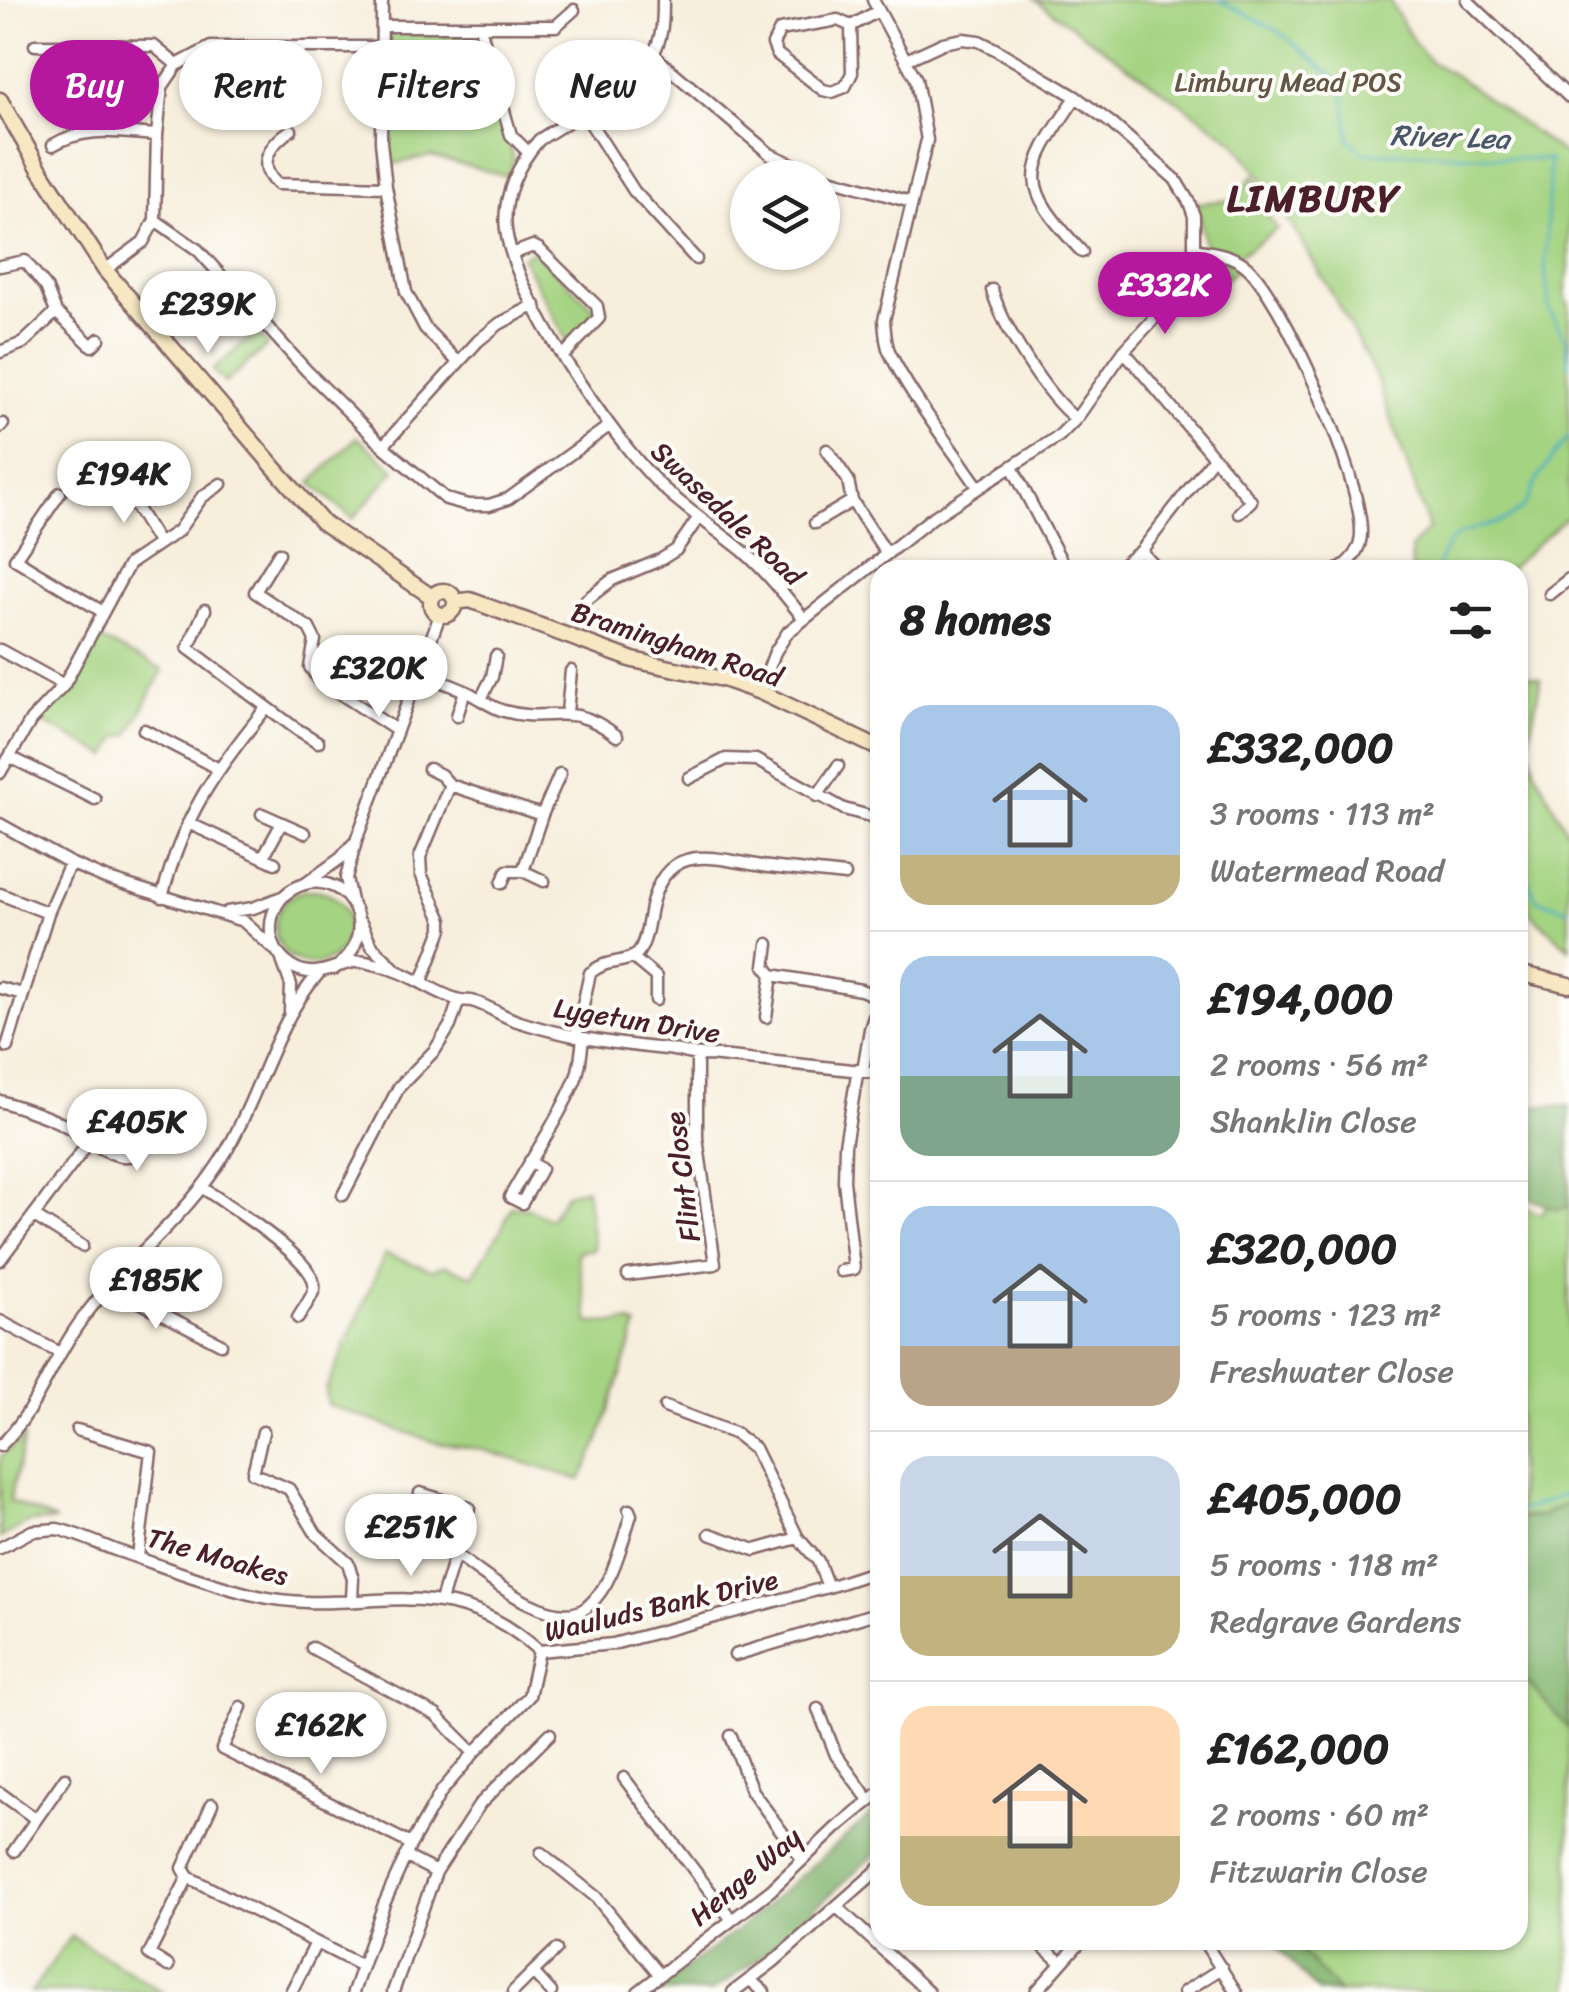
<!DOCTYPE html>
<html lang="en">
<head>
<meta charset="utf-8">
<style>
  body { margin:0; font-family:Sriracha,sans-serif; background:#f6f6f6; color:#222; height:100vh; display:flex; flex-direction:column; font-size:38px; white-space:nowrap }
  * { box-sizing:border-box; margin:0 }
  p { font-size:32px; color:#767676 }
  .icon { flex:none; width:55px; height:55px; fill:none; stroke:currentColor; stroke-width:2; stroke-linecap:round; stroke-linejoin:round }
  .map { position:relative; flex:1; overflow:hidden }
  .side { position:absolute; left:870px; top:560px; width:658px; height:1390px; display:flex; flex-direction:column; background:#fff; border-radius:30px; box-shadow:0 2px 8px #0004 }
  .side>* { flex:none }
  .top-card { position:absolute; left:30px; top:40px; width:690px; height:90px; display:flex; gap:20px }
  .controls { position:absolute; left:730px; top:160px; display:grid; gap:20px }
  .controls a { display:grid; place-items:center; width:110px; height:110px; border-radius:50%; background:#fff; box-shadow:0 2px 8px #0004; font-size:50px }
  .price { position:absolute; translate:-50% -85px; padding:0 22px; border-radius:35px; background:#fff; color:#222; font-size:32px; line-height:65px; filter:drop-shadow(0 2px 5px #0008) }
  .price::after { content:''; position:absolute; left:50%; top:60px; width:30px; height:22px; margin-left:-15px; background:inherit; clip-path:polygon(0 0,100% 0,50% 100%) }
  .price.current { background:#b5179e; color:#fff }
  ul { padding:0; list-style:none }
  li { display:flex; align-items:center; gap:30px; height:250px; padding:0 30px }
  li+li { border-top:2px solid #e0e0e0 }
  li span { display:grid; place-items:center; flex:none; width:280px; height:200px; border-radius:30px; color:#555 }
  li>.icon { margin-inline-start:auto }
  span .icon { width:120px; height:120px; fill:#fffc; stroke-width:1 }
  li b { font-size:42px }
  h2 { display:flex; justify-content:space-between; align-items:center; height:120px; padding:0 30px; font-size:42px }
  .pill { padding:0 35px; border-radius:45px; background:#fff; box-shadow:0 2px 8px #0004; font-size:35px; line-height:90px }
  .pill.current { background:#b5179e; color:#fff }
  .map>svg:first-child { display:block }
</style>
</head>
<body>
<div class="map">
<svg width="1569" height="1992" viewBox="0 0 1569 1992">
  <rect width="100%" height="100%" fill="#fdfcf7"/>
  <filter id="ink" filterUnits="userSpaceOnUse"><feTurbulence type="fractalNoise" baseFrequency=".01" numOctaves="2"/><feDisplacementMap in="SourceGraphic" scale="20" xChannelSelector="R" yChannelSelector="G"/><feConvolveMatrix kernelMatrix="1 2 1 2 8 2 1 2 1" color-interpolation-filters="sRGB"/></filter>
  <filter id="wash" filterUnits="userSpaceOnUse"><feTurbulence type="fractalNoise" baseFrequency=".0048" numOctaves="4" result="noise"/><feDisplacementMap in="SourceGraphic" scale="40" xChannelSelector="R" yChannelSelector="G"/><feGaussianBlur stdDeviation="2.25" result="paint"/><feColorMatrix in="noise" values="0 0 0 0 0 0 0 0 0 0 0 0 0 0 0 0 0 1.4 0 .05"/><feComposite in="paint" operator="in"/></filter>
  <g filter="url(#wash)">
    <rect width="100%" height="100%" fill="#f7eedc"/>
    <path fill="#a4d381" stroke="#777956" stroke-width="2.5" d="M1035 0H1389L1415 44 1431 62 1455 75 1569 158V268L1565 295 1569 305V515L1508 570H1412L1411 548 1429 528 1377 379 1337 302 1273 194 1234 141Z
      M389 30 462 31 480 40 514 161 507 176 431 156 389 165Z
      M1254 175 1262 189 1254 195 1277 229 1239 256 1205 247 1197 203 1233 200Z
      M534 250 596 310 569 345 522 257Z
      M1204 258 1224 260 1240 267 1206 295 1192 279 1197 264Z
      M257 331 268 345 225 383 213 370Z
      M357 437 395 470 353 519 311 483Z
      M97 638 163 670 129 735 118 737 108 756 39 721 73 684Z
      M1518 674 1541 679 1528 744 1535 770 1569 835V948L1518 902Z
      M275 927a37 37 0 1 1 74 0a37 37 0 1 1-74 0Z
      M1569 1175V1992H1330L1282 1940H1518V1205L1541 1214Z
      M586 1188 594 1249 577 1252 589 1323 629 1322 637 1326 598 1443 580 1480 480 1449 437 1443 328 1405 326 1390 385 1254 432 1270 444 1265 472 1276 501 1230 512 1206 528 1208 550 1219 566 1194Z
      M24 1438 10 1501 56 1521 29 1522 0 1538V1457Z
      M71 1936 163 1992H31Z"/>
    <path fill="#83b56f" stroke="#666a4d" stroke-width="2.5" d="M1518 1106H1569V1206L1558 1210 1518 1194Z
      M1569 1502V1729L1518 1671V1518L1542 1515Z
      M880 1807V1850L758 1959 712 1992H654L739 1929Z
      M1271 1940H1291L1339 1992H1318Z"/>
    <g fill="none" stroke-linecap="round" stroke-linejoin="round">
      <path stroke="#46aec5" stroke-width="2.5" d="M1219 0 1281 33 1343 85 1349 139 1364 153H1421L1550 160 1545 270 1549 309 1566 341 1569 366
        M1437 570C1451 513 1489 539 1521 509 1530 502 1531 491 1536 482 1544 466 1558 451 1569 436
        M1518 819 1528 881 1537 899 1569 910
        M1518 1512 1569 1493"/>
    </g>
  </g>
  <g filter="url(#ink)">
    <g fill="none" stroke-linecap="round" stroke-linejoin="round">
      <defs>
        <path id="street" d="M382 0 381 142 386 187 406 292 425 328 458 362
          M663 0C663 19 663 37 653 54 637 84 569 120 539 140 518 164 502 197 506 230 515 298 610 435 659 484 685 509 715 528 743 551 766 571 785 595 804 619
          M873 0 916 79 927 140 884 320C885 331 885 341 889 351 910 396 950 445 978 487
          M1467 0 1569 97
          M382 26H556L574 10
          M851 26 838 20 780 30 773 44 777 54 823 90 832 92 845 87 852 73 851 26 878 11
          M480 27 511 135 528 152
          M35 45 154 46 177 65
          M653 55 770 154 819 176 911 202
          M1076 97C1025 173 1016 181 1082 252
          M582 110 634 191 696 259
          M291 130C271 143 255 165 277 184L386 187
          M53 145C85 125 121 133 157 135
          M155 220 157 135 162 87 177 65 211 47H381
          M1194 249C1211 252 1231 254 1245 265 1284 297 1363 483 1361 533 1361 549 1351 562 1337 570
          M512 254 533 246 539 249 597 306 599 318 563 356
          M0 266 25 261 46 287 56 312
          M105 270 143 242 155 220 198 250 306 370 383 446 446 499 468 505H489L508 499 609 426
          M992 290C1003 327 1046 396 1076 419
          M1124 351 1251 501 1239 513
          M0 352 23 343 56 312 92 346 99 339
          M0 427 3 424
          M383 446 478 341 499 324 535 305
          M827 450 848 480 852 501 887 554
          M1012 467 1066 570
          M123 486 159 544
          M60 493 15 559 103 612
          M815 523 852 501
          M1141 551 1158 570
          M279 553 255 592 309 628 315 640 310 667 318 679 396 730
          M1116 570 1141 551 1214 457
          M1550 594 1569 579
          M586 600 612 580 660 560 676 550 699 517
          M205 610 188 648 295 728 318 742
          M0 650 64 685
          M417 673C434 679 453 685 469 693 481 699 492 708 504 711 552 725 568 698 617 736
          M760 692 775 652 788 632 932 518 1059 436 1076 419 1124 351 1184 286 1194 249V216L1189 202 1175 179 1111 123 1076 97 995 49 979 41 963 39 943 43 906 60
          M481 699 492 677 496 656
          M567 712 571 671
          M457 716 465 691
          M144 730 217 768
          M10 757 95 799
          M429 769 441 775 450 785
          M0 773 31 720 64 685 129 564 178 531 202 497 221 484
          M689 778 726 759 756 760 844 809 880 819
          M817 796 838 766
          M262 814 305 833
          M542 815 560 774
          M188 823 275 863
          M0 824 70 863 105 878 243 921 274 949
          M263 857 282 823
          M502 883 507 871H523L544 881
          M305 884 341 858 353 844
          M0 894 48 913
          M162 897C184 814 214 772 267 707
          M351 901 346 878 357 838 440 615
          M227 912 253 908 282 897
          M361 923 372 946 395 969
          M768 944 765 966 772 975
          M632 957 656 977V1000
          M282 960 291 985 290 1011
          M334 969C389 930 341 861 293 889 265 905 263 947 290 965 314 981 330 966 354 962 367 960 380 966 391 969 414 976 440 996 460 1000 465 1001 470 1000 475 1002 490 1007 502 1016 517 1021 565 1037 615 1044 666 1049 681 1050 694 1057 710 1055L880 1073
          M422 981 442 929V920L421 874 420 857 450 785 542 815 523 871
          M0 988 23 994
          M766 1017 772 975 861 990 880 998
          M576 1037 590 973C607 959 619 964 633 957 646 950 648 921 651 907 667 837 717 860 769 867 794 870 820 872 845 875
          M7 1047 48 913 70 863
          M863 1070 870 1029 880 999
          M0 1101C22 1108 46 1115 66 1126 102 1147 138 1185 156 1120
          M530 1161 541 1169 522 1203 510 1197C530 1160 556 1124 573 1085 580 1071 581 1054 583 1038
          M203 1188C225 1204 320 1261 314 1289 312 1298 303 1309 298 1318
          M343 1195 399 1087 435 1050 450 1026 459 1000
          M34 1216 82 1246
          M0 1260 89 1142
          M841 1271 854 1269 844 1181 845 1145 858 1069
          M628 1275 715 1264 697 1138V1057
          M109 1286 221 1344
          M0 1321 58 1352
          M665 1407 736 1434 754 1448 798 1538 818 1561 828 1587
          M77 1430 151 1452 138 1557
          M263 1432 253 1473 289 1489 316 1534 348 1563 353 1579 352 1599
          M0 1446C37 1412 52 1358 83 1318 128 1257 188 1218 227 1150 260 1093 275 1023 319 973
          M420 1493 469 1508 441 1601
          M710 1534 755 1550 798 1538
          M0 1548 32 1531 57 1529C76 1533 96 1543 115 1550 160 1565 207 1584 254 1595 361 1621 441 1562 539 1651
          M455 1554C483 1574 553 1634 587 1607 613 1585 621 1545 631 1515L629 1510
          M312 1648 436 1715 474 1753
          M539 1651 613 1644 828 1587 880 1570
          M735 1655 880 1612
          M241 1707 222 1749 411 1844
          M818 1709 836 1755 869 1800
          M731 1736 752 1791 802 1859
          M624 1778 732 1920
          M0 1793 36 1819
          M212 1804 183 1868 188 1877 362 1966
          M14 1851 65 1778
          M541 1853 596 1897 659 1974
          M405 1856 436 1872
          M837 1907 928 1992
          M1036 1940 1061 1963
          M1203 1940 1236 1992
          M168 1966 149 1954 188 1877
          M533 1972 556 1950
          M750 1980 764 1992
          M291 1992 316 1943
          M353 1992 384 1904 411 1844 441 1792 474 1753 529 1696 539 1651
          M393 1992 436 1872 480 1804 550 1734
          M513 1992 533 1972 551 1992
          M638 1992 771 1890 836 1828 880 1792
          M733 1992 773 1962 880 1868
          M1036 1992 1082 1940
          M1184 1992 1222 1968"/>
        <path id="secondary" d="M0 100 39 168 105 270 274 467 322 522 432 597
          M431 603a12 12 0 1 1 24 0a12 12 0 1 1-24 0Z
          M455 602 470 600 633 660 723 679 760 692 880 749
          M1518 973 1569 985"/>
      </defs>
      <use href="#street" stroke="#876769" stroke-width="15"/>
      <use href="#secondary" stroke="#876769" stroke-width="19"/>
      <use href="#street" stroke="#fff" stroke-width="10"/>
      <use href="#secondary" stroke="#f7e8c3" stroke-width="14"/>
    </g>
  </g>
  <g text-anchor="middle" stroke-width="8" stroke-linejoin="round" paint-order="stroke">
    <g font-size="28" fill="#655545" stroke="#fdfcf7">
      <text x="1288" y="91">Limbury Mead POS</text>
    </g>
    <g font-size="28" fill="#4a1f2b" stroke="#fdfcf7">
      <text transform="translate(728 513) rotate(43)" y="10">Swasedale Road</text>
      <text transform="translate(677 644) rotate(18)" y="10">Bramingham Road</text>
      <text transform="translate(637 1020) rotate(9)" y="10">Lygetun Drive</text>
      <text transform="translate(682 1177) rotate(-97)" y="10">Flint Close</text>
      <text transform="translate(218 1556) rotate(16)" y="10">The Moakes</text>
      <text transform="translate(661 1605) rotate(-13)" y="10">Wauluds Bank Drive</text>
      <text transform="translate(745 1876) rotate(-40)" y="10">Henge Way</text>
    </g>
    <g font-size="30" font-style="italic" fill="#485869" stroke="#fdfcf7">
      <text transform="translate(1450 137) rotate(2)" y="10">River Lea</text>
    </g>
    <g font-size="38" font-weight="bold" letter-spacing="2.5" fill="#4a1f2b" stroke="#fdfcf7">
      <text x="1314" y="211">LIMBURY</text>
    </g>
  </g>
</svg>
<div class="controls">
<a><svg class="icon" aria-label="layers" viewBox="0 0 24 24"><path d="M12 4l9 5-9 5-9-5zM3 14l9 5 9-5"/></svg></a>
</div>
<b class="price current" style="left:1165px;top:337px">£332K</b>
<b class="price" style="left:208px;top:356px">£239K</b>
<b class="price" style="left:124px;top:526px">£194K</b>
<b class="price" style="left:379px;top:720px">£320K</b>
<b class="price" style="left:137px;top:1174px">£405K</b>
<b class="price" style="left:156px;top:1332px">£185K</b>
<b class="price" style="left:411px;top:1579px">£251K</b>
<b class="price" style="left:321px;top:1777px">£162K</b>
<div class="top-card">
<a class="pill current">Buy</a>
<a class="pill">Rent</a>
<a class="pill">Filters</a>
<a class="pill">New</a>
</div>
<section class="side">
<h2>8 homes<svg class="icon" aria-label="filters" viewBox="0 0 24 24"><path d="M4 7h16M4 17h16"/><circle cx="9" cy="7" r="2"/><circle cx="15" cy="17" r="2"/></svg></h2>
<ul>
<li><span style="background:linear-gradient(#a9c7e8 75%,#c2b280 0)"><svg class="icon" aria-label="home" viewBox="0 0 24 24"><path d="M3 11l9-7 9 7M6 9v11h12V9"/></svg></span><div><b>£332,000</b><p>3 rooms · 113 m²</p><p>Watermead Road</p></div></li>
<li><span style="background:linear-gradient(#a9c7e8 60%,#7fa58c 0)"><svg class="icon" aria-label="home" viewBox="0 0 24 24"><path d="M3 11l9-7 9 7M6 9v11h12V9"/></svg></span><div><b>£194,000</b><p>2 rooms · 56 m²</p><p>Shanklin Close</p></div></li>
<li><span style="background:linear-gradient(#a9c7e8 70%,#b9a48a 0)"><svg class="icon" aria-label="home" viewBox="0 0 24 24"><path d="M3 11l9-7 9 7M6 9v11h12V9"/></svg></span><div><b>£320,000</b><p>5 rooms · 123 m²</p><p>Freshwater Close</p></div></li>
<li><span style="background:linear-gradient(#c9d6e8 60%,#c2b280 0)"><svg class="icon" aria-label="home" viewBox="0 0 24 24"><path d="M3 11l9-7 9 7M6 9v11h12V9"/></svg></span><div><b>£405,000</b><p>5 rooms · 118 m²</p><p>Redgrave Gardens</p></div></li>
<li><span style="background:linear-gradient(#ffd9b3 65%,#c2b280 0)"><svg class="icon" aria-label="home" viewBox="0 0 24 24"><path d="M3 11l9-7 9 7M6 9v11h12V9"/></svg></span><div><b>£162,000</b><p>2 rooms · 60 m²</p><p>Fitzwarin Close</p></div></li>
</ul>
</section>
</div>
</body>
</html>
